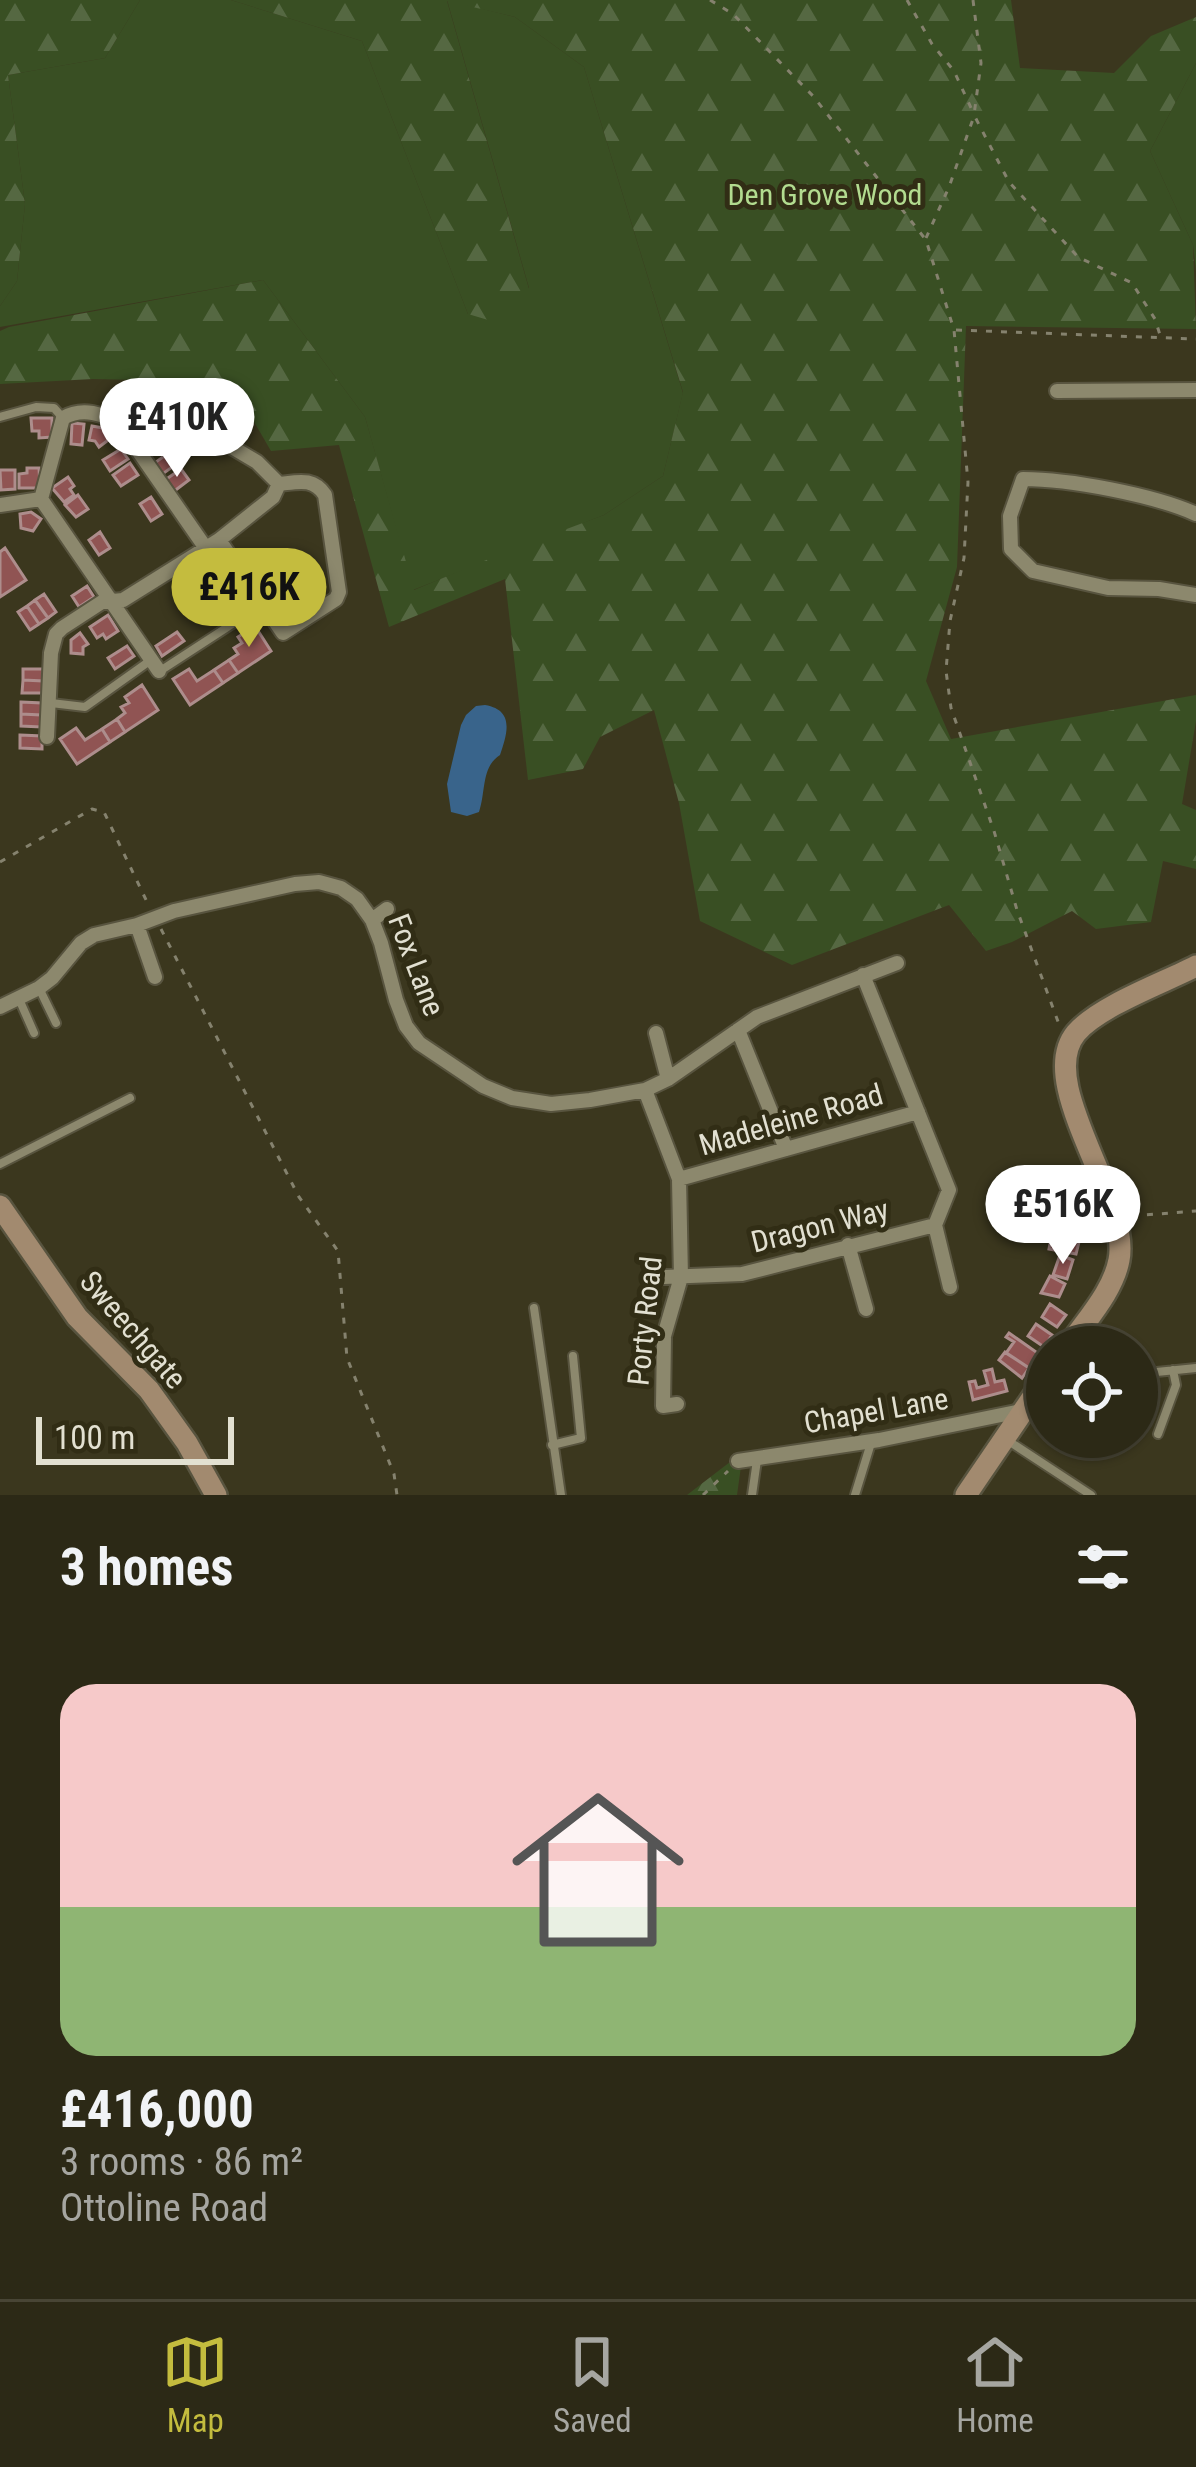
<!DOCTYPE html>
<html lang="en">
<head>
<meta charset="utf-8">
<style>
  body { margin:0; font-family:"Roboto Condensed",sans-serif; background:#34311f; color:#f1f3f6; height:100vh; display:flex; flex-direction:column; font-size:45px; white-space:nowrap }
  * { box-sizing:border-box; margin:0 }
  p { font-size:39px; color:#a6a6a1 }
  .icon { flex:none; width:66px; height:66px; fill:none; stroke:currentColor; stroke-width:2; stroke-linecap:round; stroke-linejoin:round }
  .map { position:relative; height:1495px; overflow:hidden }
  .drawer { display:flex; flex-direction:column; background:#2c2916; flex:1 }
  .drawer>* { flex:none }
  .fabs { position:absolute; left:1026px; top:1326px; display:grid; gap:24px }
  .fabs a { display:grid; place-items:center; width:132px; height:132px; border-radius:50%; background:#2c2916; box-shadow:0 3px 9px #0004,0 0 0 3px #484535; font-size:60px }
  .scale { position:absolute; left:36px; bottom:30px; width:198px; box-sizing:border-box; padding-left:12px; border:6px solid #e2e0d1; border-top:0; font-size:33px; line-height:42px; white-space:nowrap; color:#e2e0d1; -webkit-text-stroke:9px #312d15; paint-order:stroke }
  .price { position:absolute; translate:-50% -102px; padding:0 27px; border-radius:42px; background:#fff; color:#222; font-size:39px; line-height:78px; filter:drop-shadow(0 3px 6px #0008) }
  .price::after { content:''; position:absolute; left:50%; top:72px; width:36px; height:27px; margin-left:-18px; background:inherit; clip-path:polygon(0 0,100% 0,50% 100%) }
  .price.active { background:#c4bc3e; color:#111 }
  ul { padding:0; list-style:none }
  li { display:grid; align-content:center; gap:24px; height:636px; padding:0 60px }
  li span { display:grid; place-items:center; height:372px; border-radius:36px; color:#555 }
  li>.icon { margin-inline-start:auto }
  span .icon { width:216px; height:216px; fill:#fffc; stroke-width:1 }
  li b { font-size:51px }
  h2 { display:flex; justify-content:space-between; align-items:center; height:144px; padding:0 60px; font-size:51px }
  .tabs { display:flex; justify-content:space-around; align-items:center; height:168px; border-top:3px solid #484535; background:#2c2916; font-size:33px; color:#a6a6a1 }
  .tabs a { display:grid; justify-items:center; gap:6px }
  .tabs .active { color:#c4bc3e }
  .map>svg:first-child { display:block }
</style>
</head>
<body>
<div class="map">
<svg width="1196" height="1495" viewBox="0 0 1196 1495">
  <defs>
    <pattern id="forest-firs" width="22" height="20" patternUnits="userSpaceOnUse" patternTransform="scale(3)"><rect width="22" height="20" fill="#394f23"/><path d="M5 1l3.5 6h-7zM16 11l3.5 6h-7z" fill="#556842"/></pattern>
  </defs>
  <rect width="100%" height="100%" fill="#3b371e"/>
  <path fill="#394f23" d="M140 0H231L362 41 468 314 529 288 447 0 515 17 584 67 683 393 663 476 604 515 413 590 365 417 263 280 0 327V306L17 281 25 204 8 75 105 58Z
    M1196 63V271L1193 245 1150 151Z"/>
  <path fill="url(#forest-firs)" d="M0 0H140L105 58 8 75 25 204 17 281 0 306Z
    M231 0H1011L1020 68 1114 73 1151 36 1196 17V63L1150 151 1193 245 1196 329 966 326 957 567 926 681 951 739 1196 695V721L1182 804 1196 810V869L1163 861 1151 922 1096 929 1072 911 1012 942 986 951 949 905 792 965 700 921 679 803 654 710 600 737 583 769 528 780 505 579 389 627 339 445 271 451 231 382 93 379 0 384V331L9 327 263 280 365 417 414 590 508 551 604 515 663 476 683 392 584 67 515 17 447 1 529 289 505 325 468 314 362 41Z
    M743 1452 737 1495H687Z"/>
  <path fill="#39648b" d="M485 705C514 710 508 732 500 755 481 767 486 792 479 812L467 816 451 812 447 784 461 725 466 715 476 706Z"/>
  <path fill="#905453" stroke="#ad8d8c" stroke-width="3" d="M31 418H52V437L39 438V431H32Z
    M72 423 84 424 82 445 71 444Z
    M141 423 153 437 143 445 131 431Z
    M92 426 103 428 111 438 99 447 95 441 89 440Z
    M121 449 128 459 110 471 103 460Z
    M170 452 178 463 161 475 153 464Z
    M130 463 138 475 121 486 113 475Z
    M27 468H39L40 488H19V474L27 473Z
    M181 469 189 480 173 492 165 480Z
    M0 470H15V489L1 490Z
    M68 477 74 486 70 489 74 495 64 502 52 488Z
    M78 495 88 509 76 517 65 505Z
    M151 497 162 514 151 521 140 504Z
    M31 512 41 519 33 531 21 528 20 514Z
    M100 532 110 548 99 555 89 540Z
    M5 548 26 580 0 597V552Z
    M218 557 229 574 219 581 207 564Z
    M87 586 94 597 79 607 72 596Z
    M240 590 247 600 226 615 218 604Z
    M44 594 56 612 48 618 35 600Z
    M35 600 48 618 39 624 27 606Z
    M27 606 39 624 30 630 18 612Z
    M108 615 118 631 106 639 103 634 97 638 90 627Z
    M255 626 271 651 238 673 229 660 238 654 234 648 242 643 238 637Z
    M177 632 184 641 162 656 156 646Z
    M80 633 88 644 83 647V654L71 653V640Z
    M127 646 134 656 115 669 108 658Z
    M229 660 238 673 223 683 214 670Z
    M23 669H44L43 681 23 680Z
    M189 669 197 681 214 670 223 683 190 705 173 679Z
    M23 680 43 681V693H22Z
    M142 685 158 710 125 732 117 719 125 713 121 707 129 703 125 697Z
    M21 702 42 703 41 715 21 714Z
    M21 714 41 715V727L21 726Z
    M117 719 125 732 110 742 102 729Z
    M76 728 85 740 102 729 110 742 77 764 60 739Z
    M20 735 42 736V749L20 748Z
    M1072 1167 1074 1182 1057 1184 1055 1169Z
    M1075 1185V1199L1056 1200 1055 1186Z
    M1073 1210 1074 1214H1077V1230H1061L1060 1211Z
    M1061 1235 1080 1238 1076 1254 1049 1249 1051 1238 1061 1240Z
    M1060 1255 1073 1260 1067 1279 1053 1275Z
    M1050 1276 1065 1284 1059 1297 1041 1293Z
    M1050 1304 1066 1315 1057 1327 1042 1317Z
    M1036 1324 1052 1335 1044 1347 1028 1336Z
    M1009 1333 1039 1354 1029 1368 1006 1353 1014 1342 1006 1337Z
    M1005 1352 1029 1368 1022 1378 999 1360Z
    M992 1369 995 1382 1004 1380 1007 1391 973 1400 969 1382 975 1381 977 1388 988 1385 984 1371Z"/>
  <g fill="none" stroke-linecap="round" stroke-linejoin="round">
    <defs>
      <path id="lane" d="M0 417 36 407 54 408 62 417
        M160 671 263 604
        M51 703 85 707 151 660
        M40 990 56 1023
        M19 999 34 1033
        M0 1164 130 1098
        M534 1308 561 1495
        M1137 1374 1196 1368
        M1158 1434 1176 1385 1173 1370
        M1007 1440 1091 1495
        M552 1445 581 1438 573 1356
        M752 1495 757 1460
        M855 1495 871 1443"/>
      <path id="street" d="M1057 391 1196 390
        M121 426 150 406 178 403 205 407 213 415 230 446 257 462 279 484
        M41 499 63 418C82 407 104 413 121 426L205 547
        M0 505 41 499 159 671
        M1196 514C1154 495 1069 479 1023 479L1010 516 1011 549 1033 571 1108 588 1159 589 1196 595
        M219 540 283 633 336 599 339 592 325 495C313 477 298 482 279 484
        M47 737 51 653 56 634 62 628 102 602 123 600 219 540 273 497 279 484
        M372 920 387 909
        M137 925 155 977
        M0 1007 39 988 52 978 81 943 94 935 137 925 174 911 295 884 319 882 341 888 357 899 372 920 381 943 396 1000 406 1026 419 1043 483 1086 512 1098 551 1104 590 1100 645 1090 668 1079 757 1017 897 963
        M738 1030 786 1149
        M656 1033 668 1079
        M645 1090 679 1179 681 1277 664 1336 663 1406 677 1404
        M679 1179 918 1112
        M935 1225 950 1287
        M848 1245 866 1309
        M664 1277 742 1274 935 1225 949 1190 863 975
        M738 1461 879 1440 1016 1412 1022 1414"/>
      <path id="secondary" d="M0 1206 77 1317 149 1390 187 1443 216 1495
        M1068 1347C1085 1321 1113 1292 1119 1260 1131 1198 1034 1084 1076 1033 1099 1006 1163 983 1196 966
        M966 1495 1047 1376"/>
    </defs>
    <use href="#lane" stroke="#58543f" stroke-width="12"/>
    <use href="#street" stroke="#58543f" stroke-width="18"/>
    <use href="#secondary" stroke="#58543f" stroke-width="26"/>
    <path stroke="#85826e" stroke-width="3" stroke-dasharray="6 9" stroke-linecap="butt" d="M710 0 733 14 813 96 926 240 954 330 968 482 964 558 950 621 946 671 951 708 994 831 1017 910 1060 1027
      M907 0 932 44 954 71 972 110
      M973 0 981 63 974 115 1009 182 1078 257 1132 283 1155 319 1161 338
      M926 238 949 187 973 119
      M956 330 1196 339
      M0 862 92 809 104 812 148 904
      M161 929 299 1197 338 1251 347 1358 394 1474 397 1495
      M1132 1216 1196 1211
      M703 1495 728 1471"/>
    <use href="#lane" stroke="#8c886d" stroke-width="8"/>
    <use href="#street" stroke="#8c886d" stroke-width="14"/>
    <use href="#secondary" stroke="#a28a6f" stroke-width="21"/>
  </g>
  <g text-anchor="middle" stroke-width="10" stroke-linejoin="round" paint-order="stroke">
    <g font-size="30" fill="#b2db8f" stroke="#312d15">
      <text x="825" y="205">Den Grove Wood</text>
    </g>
    <g font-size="30" fill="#e2e0d1" stroke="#312d15">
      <text transform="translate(416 965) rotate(69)" y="10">Fox Lane</text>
      <text transform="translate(791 1120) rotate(-16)" y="10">Madeleine Road</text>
      <text transform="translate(820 1226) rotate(-14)" y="10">Dragon Way</text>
      <text transform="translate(645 1321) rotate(-84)" y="10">Porty Road</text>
      <text transform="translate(133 1330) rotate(49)" y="10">Sweechgate</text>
      <text transform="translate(876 1411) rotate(-10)" y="10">Chapel Lane</text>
    </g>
  </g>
</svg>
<div class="fabs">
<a><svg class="icon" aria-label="locate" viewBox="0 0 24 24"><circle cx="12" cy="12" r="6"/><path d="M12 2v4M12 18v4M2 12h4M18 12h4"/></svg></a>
</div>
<div class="scale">100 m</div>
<b class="price" style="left:177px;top:480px">£410K</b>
<b class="price active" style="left:249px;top:650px">£416K</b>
<b class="price" style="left:1063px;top:1267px">£516K</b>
</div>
<section class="drawer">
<h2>3 homes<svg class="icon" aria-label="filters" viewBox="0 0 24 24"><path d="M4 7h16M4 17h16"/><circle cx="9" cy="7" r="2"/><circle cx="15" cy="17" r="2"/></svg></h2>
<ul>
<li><span style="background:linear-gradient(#f6c9c9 60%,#8fb573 0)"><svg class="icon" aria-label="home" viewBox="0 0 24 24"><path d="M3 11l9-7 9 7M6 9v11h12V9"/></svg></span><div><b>£416,000</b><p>3 rooms · 86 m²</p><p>Ottoline Road</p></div></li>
</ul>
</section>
<nav class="tabs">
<a class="active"><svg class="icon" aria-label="map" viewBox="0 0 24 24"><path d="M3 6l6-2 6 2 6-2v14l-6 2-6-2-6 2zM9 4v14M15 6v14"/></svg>Map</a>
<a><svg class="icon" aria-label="saved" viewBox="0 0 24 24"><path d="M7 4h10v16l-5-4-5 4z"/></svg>Saved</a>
<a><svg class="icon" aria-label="home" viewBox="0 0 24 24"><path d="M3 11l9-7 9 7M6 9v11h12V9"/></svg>Home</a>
</nav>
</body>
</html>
